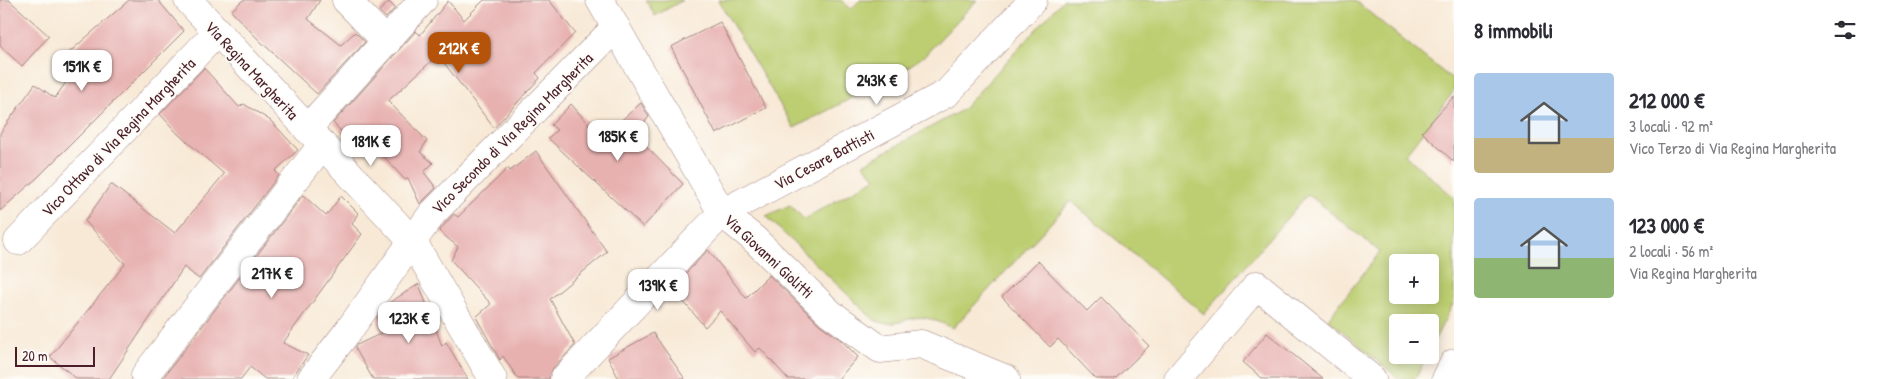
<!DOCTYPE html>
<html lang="it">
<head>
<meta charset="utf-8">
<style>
  body { margin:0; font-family:"Patrick Hand",sans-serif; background:#f2f2f3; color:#2b2b33; height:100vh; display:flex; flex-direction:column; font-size:19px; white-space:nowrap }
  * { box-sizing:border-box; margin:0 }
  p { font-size:16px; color:#7c7c81 }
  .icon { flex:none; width:28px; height:28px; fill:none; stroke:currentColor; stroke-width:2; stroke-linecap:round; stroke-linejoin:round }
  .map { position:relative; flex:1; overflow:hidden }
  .details { display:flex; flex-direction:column; background:#fff; width:425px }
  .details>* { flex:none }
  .fabs { position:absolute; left:1389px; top:254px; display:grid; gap:10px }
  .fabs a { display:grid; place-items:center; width:50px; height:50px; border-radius:5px; background:#fff; box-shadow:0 2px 12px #0003; font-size:25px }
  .scale { position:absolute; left:15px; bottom:12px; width:80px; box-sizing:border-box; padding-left:5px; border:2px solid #4a1f2b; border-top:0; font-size:14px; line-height:18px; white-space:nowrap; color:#4a1f2b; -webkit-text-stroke:4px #fdfcf7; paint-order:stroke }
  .price { position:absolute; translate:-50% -42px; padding:0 11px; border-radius:10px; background:#fff; color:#222; font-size:16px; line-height:32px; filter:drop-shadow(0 1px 2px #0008) }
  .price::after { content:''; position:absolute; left:50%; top:30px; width:15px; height:11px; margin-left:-8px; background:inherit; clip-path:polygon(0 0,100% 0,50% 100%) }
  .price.selected { background:#b45309; color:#fff }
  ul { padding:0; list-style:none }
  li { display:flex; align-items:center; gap:15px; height:125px; padding:0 20px }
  li span { display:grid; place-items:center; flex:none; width:140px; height:100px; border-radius:5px; color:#555 }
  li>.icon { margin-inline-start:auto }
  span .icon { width:60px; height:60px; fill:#fffc; stroke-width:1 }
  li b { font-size:21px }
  h2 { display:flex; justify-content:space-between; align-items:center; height:60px; padding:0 20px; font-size:21px }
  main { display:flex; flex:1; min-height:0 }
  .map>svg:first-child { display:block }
</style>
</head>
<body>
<main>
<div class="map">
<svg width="1454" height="379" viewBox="0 0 1454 379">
  <rect width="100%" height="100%" fill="#fdfcf7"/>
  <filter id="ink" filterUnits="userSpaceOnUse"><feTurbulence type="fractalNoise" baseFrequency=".02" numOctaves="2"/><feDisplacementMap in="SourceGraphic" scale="10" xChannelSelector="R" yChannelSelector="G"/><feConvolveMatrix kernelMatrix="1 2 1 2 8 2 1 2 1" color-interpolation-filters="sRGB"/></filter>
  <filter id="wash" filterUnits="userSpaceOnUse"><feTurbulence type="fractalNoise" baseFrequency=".0096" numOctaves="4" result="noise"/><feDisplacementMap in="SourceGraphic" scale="20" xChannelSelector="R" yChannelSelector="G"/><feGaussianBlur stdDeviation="1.12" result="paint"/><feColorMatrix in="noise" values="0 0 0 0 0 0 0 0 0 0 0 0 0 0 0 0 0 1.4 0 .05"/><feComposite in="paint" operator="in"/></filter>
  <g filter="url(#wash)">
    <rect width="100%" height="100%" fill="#f8e9d6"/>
    <path fill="#bcce71" stroke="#83764e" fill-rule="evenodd" d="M646 0H683L655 16Z
      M718 0H841L851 9 860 0H977L924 56 896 75 794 128Z
      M1063 0H1354L1454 81V91L1405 155 1454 197V302L1430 349V322H1398V355H1427L1415 379H1399L1328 319 1380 252 1308 194 1204 314 1071 201 953 328C941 323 926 315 913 318 897 322 891 327 874 320L766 216 790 205 804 219 876 178 863 164 962 110ZM1398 262H1430V295H1398Z"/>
    <g id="blocks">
      <path fill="#e7b1b0" d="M0 0H9L49 36 22 66 0 46Z
        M129 0H158L184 31 36 179 0 211V133L35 84 55 98 78 65 65 56Z
        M243 0H320L308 19 341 45 355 32 365 42 317 94 259 40 231 11Z
        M484 0H549L575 33 536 73 540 78 494 128 438 55 388 101 427 141 420 152 433 163 424 172 436 188 420 204 408 178 405 180 360 130 349 139 333 123 416 31 420 35 448 1 464 20Z
        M389 2 395 8 386 18 379 11Z
        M720 22 766 108 716 134 671 47Z
        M204 68 239 107 244 104 271 121 298 150 275 171 279 175 199 279 184 267 109 379H77L50 357 125 264 85 221 111 184 175 233 224 174 178 134 160 114Z
        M1454 96V162L1422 132Z
        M641 103 649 117 634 134 683 184 643 227 548 138 557 130 551 125 571 104 601 138Z
        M536 151 607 252 550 299 575 345 553 368 549 379H518L503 356 500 360 476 317 491 304 451 260 458 247 439 231 454 214 458 217 508 168 510 171Z
        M303 195 326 216 341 196 358 213 352 224 362 234 283 343 308 355 291 379H265L250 367 241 379H162Z
        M708 250 746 298 769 275 819 324 841 340 858 357 838 379H788L760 348 755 352 720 311 705 327 672 288Z
        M1038 261 1087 311 1101 297 1149 346 1115 379H1096L1058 339 1050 347 1002 297Z
        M419 284 442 346 446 342 468 379H373L355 348 357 345 382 333 377 317 387 304Z
        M653 333 685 379H619L608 358Z
        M1267 333 1323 379H1263L1243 362Z"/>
    </g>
  </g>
  <g filter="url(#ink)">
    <use href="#blocks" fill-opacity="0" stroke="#a18480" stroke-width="1"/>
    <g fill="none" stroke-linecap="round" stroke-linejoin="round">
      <defs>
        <path id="minor" d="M188 0 413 242 493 379
          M346 0 387 42
          M600 0 722 213 754 239 830 313 880 349 921 344 1006 379
          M307 129 423 0
          M18 241 217 32
          M145 375 322 145
          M311 379 349 330 432 214 616 27
          M564 379 722 213 947 93 1033 0
          M1178 379 1257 285 1372 379
          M1446 379 1454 363"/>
      </defs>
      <use href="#minor" stroke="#a18480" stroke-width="29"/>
      <use href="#minor" stroke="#fff" stroke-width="28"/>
    </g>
  </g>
  <g text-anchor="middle" stroke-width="4" stroke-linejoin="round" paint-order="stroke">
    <g font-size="16" fill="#4a1f2b" stroke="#fdfcf7">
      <text transform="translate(252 70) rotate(47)" y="6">Via Regina Margherita</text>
      <text transform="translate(512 133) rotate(-45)" y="6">Vico Secondo di Via Regina Margherita</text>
      <text transform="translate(118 137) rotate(-46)" y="6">Vico Ottavo di Via Regina Margherita</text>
      <text transform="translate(824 159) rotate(-28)" y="6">Via Cesare Battisti</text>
      <text transform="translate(769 256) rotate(43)" y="6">Via Giovanni Giolitti</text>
    </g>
  </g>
</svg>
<div class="fabs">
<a>+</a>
<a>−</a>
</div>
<div class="scale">20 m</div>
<b class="price selected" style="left:459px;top:74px">212K €</b>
<b class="price" style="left:82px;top:92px">151K €</b>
<b class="price" style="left:877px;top:106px">243K €</b>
<b class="price" style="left:618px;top:162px">185K €</b>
<b class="price" style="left:371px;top:167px">181K €</b>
<b class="price" style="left:272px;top:299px">217K €</b>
<b class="price" style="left:658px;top:311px">139K €</b>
<b class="price" style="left:409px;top:344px">123K €</b>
</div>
<section class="details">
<h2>8 immobili<svg class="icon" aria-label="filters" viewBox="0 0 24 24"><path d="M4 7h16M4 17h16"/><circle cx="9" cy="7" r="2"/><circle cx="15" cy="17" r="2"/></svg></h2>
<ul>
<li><span style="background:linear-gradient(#a9c7e8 65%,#c2b280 0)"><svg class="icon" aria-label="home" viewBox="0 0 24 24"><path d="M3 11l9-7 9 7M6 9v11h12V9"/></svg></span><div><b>212 000 €</b><p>3 locali · 92 m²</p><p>Vico Terzo di Via Regina Margherita</p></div></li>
<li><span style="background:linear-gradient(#a9c7e8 60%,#8fb573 0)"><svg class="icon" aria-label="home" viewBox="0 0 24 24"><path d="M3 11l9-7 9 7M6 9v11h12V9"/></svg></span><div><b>123 000 €</b><p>2 locali · 56 m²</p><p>Via Regina Margherita</p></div></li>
</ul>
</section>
</main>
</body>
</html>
